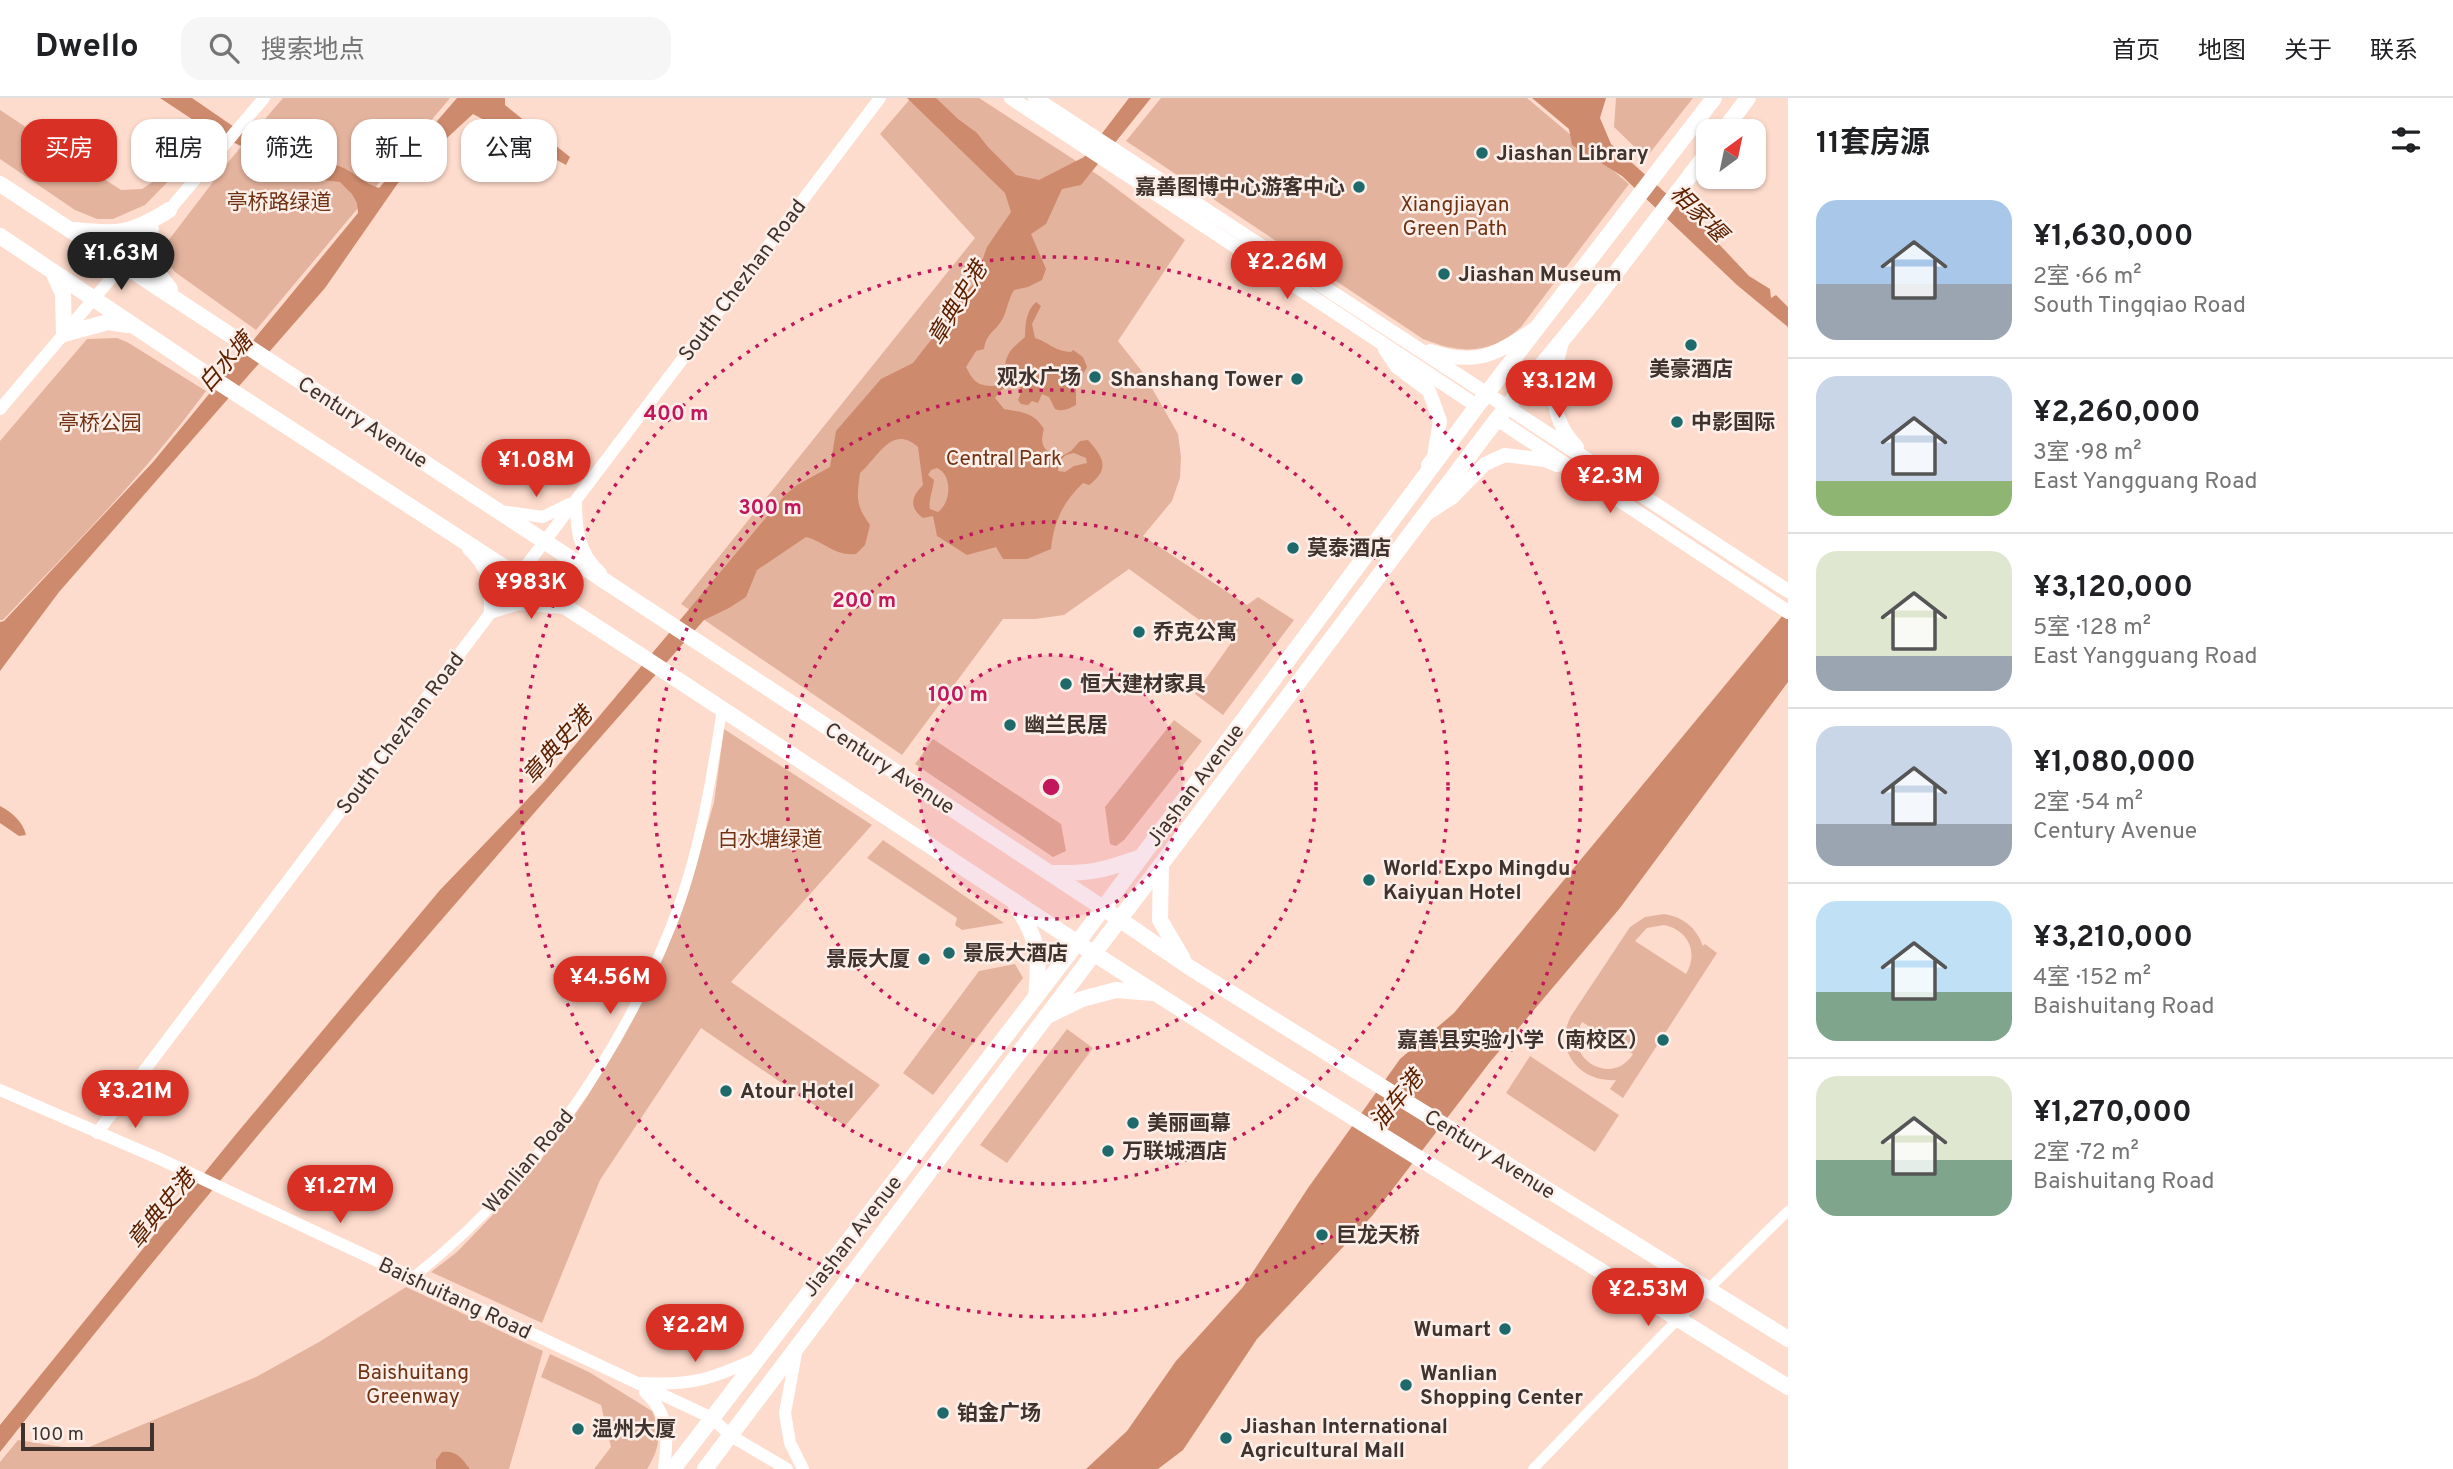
<!DOCTYPE html>
<html lang="zh">
<head>
<meta charset="utf-8">
<style>
  body { margin:0; font-family:Overpass,"Noto Sans SC",sans-serif; background:#f6f6f6; color:#202124; height:100vh; display:flex; flex-direction:column; font-size:26px; white-space:nowrap }
  * { box-sizing:border-box; margin:0 }
  p { font-size:23px; color:#757577 }
  .icon { flex:none; width:38px; height:38px; fill:none; stroke:currentColor; stroke-width:2; stroke-linecap:round; stroke-linejoin:round }
  .map { position:relative; flex:1; overflow:hidden }
  .details { display:flex; flex-direction:column; background:#fff; width:665px }
  .details>* { flex:none }
  .hud { position:absolute; left:21px; top:21px; width:665px; height:63px; display:flex; gap:14px }
  .needle { width:46px; rotate:33deg }
  .controls { position:absolute; left:1696px; top:21px; display:grid; gap:14px }
  .controls a { display:grid; place-items:center; width:70px; height:70px; border-radius:14px; background:#fff; box-shadow:0 2px 5px #0004; font-size:35px }
  .scale { position:absolute; left:21px; bottom:18px; width:133px; box-sizing:border-box; padding-left:7px; border:4px solid #40332d; border-top:0; font-size:19px; line-height:24px; white-space:nowrap; color:#40332d; -webkit-text-stroke:5px #fceee8; paint-order:stroke }
  .price { position:absolute; translate:-50% -60px; padding:0 16px; border-radius:24px; background:#d93025; color:#fff; font-size:23px; line-height:46px; filter:drop-shadow(0 2px 4px #0008) }
  .price::after { content:''; position:absolute; left:50%; top:42px; width:21px; height:16px; margin-left:-10px; background:inherit; clip-path:polygon(0 0,100% 0,50% 100%) }
  .price.on { background:#222; color:#fff }
  ul { padding:0; list-style:none }
  li { display:flex; align-items:center; gap:21px; height:175px; padding:0 28px }
  li+li { border-top:2px solid #e0e0e0 }
  li span { display:grid; place-items:center; flex:none; width:196px; height:140px; border-radius:21px; color:#555 }
  li>.icon { margin-inline-start:auto }
  span .icon { width:84px; height:84px; fill:#fffc; stroke-width:1 }
  li b { font-size:30px }
  h2 { display:flex; justify-content:space-between; align-items:center; height:84px; padding:0 28px; font-size:30px }
  .chip { padding:0 24px; border-radius:21px; background:#fff; box-shadow:0 2px 5px #0004; font-size:24px; line-height:63px }
  .chip.on { background:#d93025; color:#fff }
  header { display:flex; align-items:center; gap:42px; box-sizing:border-box; height:98px; padding:0 35px; background:#fff; border-bottom:2px solid #e0e0e0 }
  header strong { font-size:33px }
  nav { display:flex; gap:38px; margin-inline-start:auto; font-size:24px }
  .search { width:490px; height:63px; background:#f6f6f6; display:flex; align-items:center; gap:18px; box-sizing:border-box; padding:0 24px; border-radius:21px; color:#757577; font-size:26px }
  main { display:flex; flex:1; min-height:0 }
  .map>svg:first-child { display:block }
</style>
</head>
<body>
<header>
<strong>Dwello</strong>
<div class="search"><svg class="icon" aria-label="search" viewBox="0 0 24 24"><circle cx="10" cy="10" r="6"/><path d="M15 15l6 6"/></svg>搜索地点</div>
<nav><a>首页</a><a>地图</a><a>关于</a><a>联系</a></nav>
</header>
<main>
<div class="map">
<svg width="1788" height="1371" viewBox="0 0 1788 1371">
  <rect width="100%" height="100%" fill="#fedccd"/>
  <path fill="#e4b39d" fill-rule="evenodd" d="M283 0H450L256 232 175 174 168 165V143L229 63Z
    M911 0H979L1101 79 1185 142 1118 243 1144 276 1178 336 1181 359 1180 380 1172 403 1143 438 1247 507 1258 499 1294 522 1223 617 1195 596 1231 545 1129 471 1064 517 1035 521H1003L902 657 681 506 975 140 880 36Z
    M1161 0H1527L1629 86 1521 229C1490 257 1461 256 1423 241L1126 43Z
    M1616 0H1693L1646 60 1614 29Z
    M0 12 121 92 142 91 163 77 189 48 197 54 145 107 113 121H97L75 112 0 61Z
    M117 240 127 244 206 293C145 376 73 448 3 522H0V343L87 241Z
    M1174 622 1202 643 1124 742 1116 748 1110 746 1105 709Z
    M724 631 872 727 731 884 880 987 845 1028 701 930 600 1082 542 1225 431 1174 457 1154 507 1102 559 1040 589 996 639 910 676 828 699 757 714 704Z
    M933 641 1061 726 1066 753 1053 759 915 666Z
    M883 742 1004 825 962 832 955 827 957 820 867 760Z
    M1664 816C1683 819 1696 829 1703 848L1705 846 1717 855 1623 1000 1610 991 1616 982C1580 985 1553 952 1571 918L1630 829 1645 819ZM1664 827C1688 832 1699 854 1686 876L1635 843 1647 830ZM1582 924 1633 956C1612 990 1561 960 1582 924Z
    M1015 866 1023 880 933 997 903 975 979 873Z
    M1067 931 1093 950 1007 1065 980 1047Z
    M1530 958 1619 1017 1595 1054 1506 995Z
    M406 1189 543 1253 509 1371H0V1364L18 1342 82 1352 256 1279 319 1244Z
    M550 1256 589 1274 652 1313C662 1336 660 1350 647 1371H594L611 1349 601 1307 541 1279Z"/>
  <path fill="#cd8a6c" fill-rule="evenodd" d="M160 0H192L282 62 300 68 306 63C317 67 327 63 339 68 353 73 364 86 379 90L457 0H505V7L570 59 566 67 473 16 398 85 325 190 59 494 0 573V524L4 523 153 364 358 115 357 105 352 96 340 84 322 82 292 84 265 67 258 56 213 35Z
    M907 0H936L958 21 977 35 988 49 1016 77 1039 82 1084 59 1129 0H1151L1081 87 1062 91 1046 126 1031 136 1046 171 1042 182 1028 189 1014 192C1008 202 1007 212 1003 220 996 234 987 233 984 251L976 253 966 269C973 283 977 288 994 288 1011 273 1001 272 1008 257 1011 250 1019 245 1025 239 1025 227 1026 213 1036 204L1041 208 1032 226 1035 240C1050 245 1054 253 1071 254L1073 252 1083 259 1087 269 1076 288V307C1068 311 1063 314 1055 311L1049 299 1042 296 1038 305 1032 303 1028 307 1021 306 1018 302 1021 294 1019 286 1001 292 995 300 1004 311C1021 314 1034 314 1044 331 1039 347 1044 356 1062 358L1071 353 1080 343 1088 342C1104 360 1110 371 1089 387L1083 385C1063 404 1054 423 1051 451L1027 461H1003L996 449 967 457 937 438 933 418 923 420C908 409 912 398 923 387L918 349C892 326 879 358 860 375 857 400 855 406 870 427L865 447 856 456C834 458 827 445 806 439L757 472 746 499 729 510 704 522C463 794 225 1069 0 1354V1327L232 1041 440 792 544 684 785 397 797 387 830 369 836 333 881 281 913 265 931 242 950 208 974 186 987 149 1011 114 1005 95ZM1074 355 1086 360 1087 365 1074 368 1065 374 1058 373 1059 363 1066 357ZM937 370C953 377 951 405 938 414L930 411C928 405 933 391 934 382L928 377 931 372Z
    M1532 0H1606L1600 20 1611 46 1699 125 1749 178 1770 191 1771 200 1776 197 1788 209V229L1737 187 1622 78 1572 47 1569 31Z
    M1788 511V584L1620 810 1490 964 1372 1118 1257 1241 1183 1352 1158 1371H1086L1127 1333 1176 1263 1243 1189 1308 1090 1400 961 1454 915Z
    M0 708C12 714 23 724 26 737L19 738 0 725Z
    M442 1354C457 1352 462 1361 470 1371H436V1362Z"/>
  <g fill="none" stroke-linecap="round" stroke-linejoin="round">
    <path stroke="#fff" stroke-width="10" d="M412 1180C528 1089 617 964 671 828 699 758 711 684 722 611
      M1533 1371 1678 1221 1788 1113"/>
    <path stroke="#fff" stroke-width="12" d="M165 117 264 0
      M0 311 153 131
      M576 402C576 431 578 454 601 475
      M500 413 543 419 569 406
      M468 451C490 471 490 487 490 515L519 506 564 510
      M0 992 160 1061 712 1320 731 1338 787 1371
      M97 1035 880 0
      M797 1250 785 1315 790 1345 803 1371
      M642 1285C691 1288 711 1281 756 1261
      M645 1294C670 1317 668 1339 664 1371"/>
    <path stroke="#fff" stroke-width="14" d="M1011 0 1477 308
      M1035 0 1788 493
      M1562 244C1551 281 1547 319 1577 349
      M1385 251 1397 269 1429 293 1440 323 1434 359 1428 367
      M1430 253C1477 269 1496 256 1534 231
      M1497 321 1788 514
      M1428 415 1453 399 1485 366 1505 357 1545 362 1557 367"/>
    <path stroke="#fff" stroke-width="16" d="M1723 33 1748 0
      M0 86 1103 810 1189 869 1788 1241
      M75 132C118 137 131 136 169 112
      M149 136 158 176 170 191
      M0 138 212 280 643 559 1093 855 1246 953 1788 1289
      M54 176 63 196 64 236 108 224 128 227
      M1161 766 1160 822 1183 861
      M1052 775C1090 776 1105 772 1141 759
      M1016 808C1039 841 1040 860 1036 899
      M1047 918 1082 901 1116 892 1153 895
      M673 1371 1078 844 1477 308 1714 0
      M705 1371 1497 321 1592 206 1708 54"/>
  </g>
  <circle cx="1051" cy="689" r="132" fill="#c2185b" fill-opacity=".12"/>
  <g fill="none" stroke="#c2185b" stroke-width="3.5" stroke-dasharray="3.5 7">
    <circle cx="1051" cy="689" r="132"/>
    <circle cx="1051" cy="689" r="265"/>
    <circle cx="1051" cy="689" r="397"/>
    <circle cx="1051" cy="689" r="530"/>
  </g>
  <g fill="#1e6a6b" stroke="#fceee8" stroke-width="2.5">
    <circle cx="1482" cy="55" r="7"/>
    <circle cx="1359" cy="89" r="7"/>
    <circle cx="1444" cy="176" r="7"/>
    <circle cx="1691" cy="247" r="7"/>
    <circle cx="1095" cy="279" r="7"/>
    <circle cx="1297" cy="281" r="7"/>
    <circle cx="1677" cy="324" r="7"/>
    <circle cx="1293" cy="450" r="7"/>
    <circle cx="1139" cy="534" r="7"/>
    <circle cx="1066" cy="586" r="7"/>
    <circle cx="1010" cy="627" r="7"/>
    <circle cx="1369" cy="782" r="7"/>
    <circle cx="949" cy="855" r="7"/>
    <circle cx="924" cy="861" r="7"/>
    <circle cx="1663" cy="942" r="7"/>
    <circle cx="726" cy="993" r="7"/>
    <circle cx="1133" cy="1025" r="7"/>
    <circle cx="1108" cy="1053" r="7"/>
    <circle cx="1322" cy="1137" r="7"/>
    <circle cx="1505" cy="1231" r="7"/>
    <circle cx="1406" cy="1287" r="7"/>
    <circle cx="943" cy="1315" r="7"/>
    <circle cx="578" cy="1331" r="7"/>
    <circle cx="1226" cy="1340" r="7"/>
  </g>
  <g text-anchor="middle" stroke-width="5" stroke-linejoin="round" paint-order="stroke">
    <g font-size="21" font-weight="bold" fill="#40332d" stroke="#fceee8" text-anchor="start">
      <text x="1496" y="62">Jiashan Library</text>
      <text x="1345" y="96" text-anchor="end">嘉善图博中心游客中心</text>
      <text x="1458" y="183">Jiashan Museum</text>
      <text x="1691" y="278" text-anchor="middle">美豪酒店</text>
      <text x="1081" y="286" text-anchor="end">观水广场</text>
      <text x="1283" y="288" text-anchor="end">Shanshang Tower</text>
      <text x="1691" y="331">中影国际</text>
      <text x="1307" y="457">莫泰酒店</text>
      <text x="1153" y="541">乔克公寓</text>
      <text x="1080" y="593">恒大建材·家具</text>
      <text x="1024" y="634">幽兰民居</text>
      <text x="1383" y="777">World Expo Mingdu<tspan x="1383" dy="24">Kaiyuan Hotel</tspan></text>
      <text x="963" y="862">景辰大酒店</text>
      <text x="910" y="868" text-anchor="end">景辰大厦</text>
      <text x="1649" y="949" text-anchor="end">嘉善县实验小学（南校区）</text>
      <text x="740" y="1000">Atour Hotel</text>
      <text x="1147" y="1032">美丽画幕</text>
      <text x="1122" y="1060">万联城酒店</text>
      <text x="1336" y="1144">巨龙天桥</text>
      <text x="1491" y="1238" text-anchor="end">Wumart</text>
      <text x="1420" y="1282">Wanlian<tspan x="1420" dy="24">Shopping Center</tspan></text>
      <text x="957" y="1322">铂金广场</text>
      <text x="1240" y="1335">Jiashan International<tspan x="1240" dy="24">Agricultural Mall</tspan></text>
      <text x="592" y="1338">温州大厦</text>
    </g>
    <g font-size="21" fill="#703212" stroke="#fceee8">
      <text x="279" y="111">亭桥路绿道</text>
      <text x="1455" y="113">Xiangjiayan<tspan x="1455" dy="24">Green Path</tspan></text>
      <text x="100" y="332">亭桥公园</text>
      <text x="1004" y="367">Central Park</text>
      <text x="770" y="748">白水塘绿道</text>
      <text x="413" y="1281">Baishuitang<tspan x="413" dy="24">Greenway</tspan></text>
    </g>
    <g font-size="21" fill="#40332d" stroke="#fceee8">
      <text transform="translate(742 182) rotate(-53)" y="7">South Chezhan Road</text>
      <text transform="translate(363 324) rotate(33)" y="7">Century Avenue</text>
      <text transform="translate(400 635) rotate(-53)" y="7">South Chezhan Road</text>
      <text transform="translate(890 670) rotate(33)" y="7">Century Avenue</text>
      <text transform="translate(1195 687) rotate(-53)" y="7">Jiashan Avenue</text>
      <text transform="translate(1490 1056) rotate(32)" y="7">Century Avenue</text>
      <text transform="translate(528 1063) rotate(-50)" y="7">Wanlian Road</text>
      <text transform="translate(852 1138) rotate(-52)" y="7">Jiashan Avenue</text>
      <text transform="translate(455 1200) rotate(25)" y="7">Baishuitang Road</text>
    </g>
    <g font-size="23" font-style="italic" fill="#5d2100" stroke="#fceee8">
      <text transform="translate(1699 115) rotate(45)" y="8">相家堰</text>
      <text transform="translate(957 205) rotate(-59)" y="8">章典史港</text>
      <text transform="translate(225 264) rotate(-49)" y="8">白水塘</text>
      <text transform="translate(557 647) rotate(-49)" y="8">章典史港</text>
      <text transform="translate(1396 1002) rotate(-50)" y="8">油车港</text>
      <text transform="translate(161 1111) rotate(-51)" y="8">章典史港</text>
    </g>
  </g>
  <circle cx="1051" cy="689" r="10" fill="#c2185b" stroke="#fceee8" stroke-width="3.5"/>
  <g font-size="21" text-anchor="middle" font-weight="bold" fill="#c2185b" stroke="#fceee8" stroke-width="5" stroke-linejoin="round" paint-order="stroke">
    <text x="676" y="322">400 m</text>
    <text x="770" y="416">300 m</text>
    <text x="864" y="509">200 m</text>
    <text x="958" y="603">100 m</text>
  </g>
</svg>
<div class="controls">
<a><svg class="needle" viewBox="-14 -14 28 28"><path d="M0-13l5 13h-10z" fill="#e53935"/><path d="M0 13l5-13h-10z" fill="#757577"/></svg></a>
</div>
<div class="scale">100 m</div>
<b class="price on" style="left:121px;top:194px">¥1.63M</b>
<b class="price" style="left:1287px;top:203px">¥2.26M</b>
<b class="price" style="left:1559px;top:322px">¥3.12M</b>
<b class="price" style="left:536px;top:401px">¥1.08M</b>
<b class="price" style="left:1610px;top:417px">¥2.3M</b>
<b class="price" style="left:531px;top:523px">¥983K</b>
<b class="price" style="left:610px;top:918px">¥4.56M</b>
<b class="price" style="left:135px;top:1032px">¥3.21M</b>
<b class="price" style="left:340px;top:1127px">¥1.27M</b>
<b class="price" style="left:1648px;top:1230px">¥2.53M</b>
<b class="price" style="left:695px;top:1266px">¥2.2M</b>
<div class="hud">
<a class="chip on">买房</a>
<a class="chip">租房</a>
<a class="chip">筛选</a>
<a class="chip">新上</a>
<a class="chip">公寓</a>
</div>
</div>
<section class="details">
<h2>11套房源<svg class="icon" aria-label="filters" viewBox="0 0 24 24"><path d="M4 7h16M4 17h16"/><circle cx="9" cy="7" r="2"/><circle cx="15" cy="17" r="2"/></svg></h2>
<ul>
<li><span style="background:linear-gradient(#a9c7e8 60%,#9aa5b1 0)"><svg class="icon" aria-label="home" viewBox="0 0 24 24"><path d="M3 11l9-7 9 7M6 9v11h12V9"/></svg></span><div><b>¥1,630,000</b><p>2室 · 66 m²</p><p>South Tingqiao Road</p></div></li>
<li><span style="background:linear-gradient(#c9d6e8 75%,#8fb573 0)"><svg class="icon" aria-label="home" viewBox="0 0 24 24"><path d="M3 11l9-7 9 7M6 9v11h12V9"/></svg></span><div><b>¥2,260,000</b><p>3室 · 98 m²</p><p>East Yangguang Road</p></div></li>
<li><span style="background:linear-gradient(#dfe7d0 75%,#9aa5b1 0)"><svg class="icon" aria-label="home" viewBox="0 0 24 24"><path d="M3 11l9-7 9 7M6 9v11h12V9"/></svg></span><div><b>¥3,120,000</b><p>5室 · 128 m²</p><p>East Yangguang Road</p></div></li>
<li><span style="background:linear-gradient(#c9d6e8 70%,#9aa5b1 0)"><svg class="icon" aria-label="home" viewBox="0 0 24 24"><path d="M3 11l9-7 9 7M6 9v11h12V9"/></svg></span><div><b>¥1,080,000</b><p>2室 · 54 m²</p><p>Century Avenue</p></div></li>
<li><span style="background:linear-gradient(#bfe0f5 65%,#7fa58c 0)"><svg class="icon" aria-label="home" viewBox="0 0 24 24"><path d="M3 11l9-7 9 7M6 9v11h12V9"/></svg></span><div><b>¥3,210,000</b><p>4室 · 152 m²</p><p>Baishuitang Road</p></div></li>
<li><span style="background:linear-gradient(#dfe7d0 60%,#7fa58c 0)"><svg class="icon" aria-label="home" viewBox="0 0 24 24"><path d="M3 11l9-7 9 7M6 9v11h12V9"/></svg></span><div><b>¥1,270,000</b><p>2室 · 72 m²</p><p>Baishuitang Road</p></div></li>
</ul>
</section>
</main>
</body>
</html>
